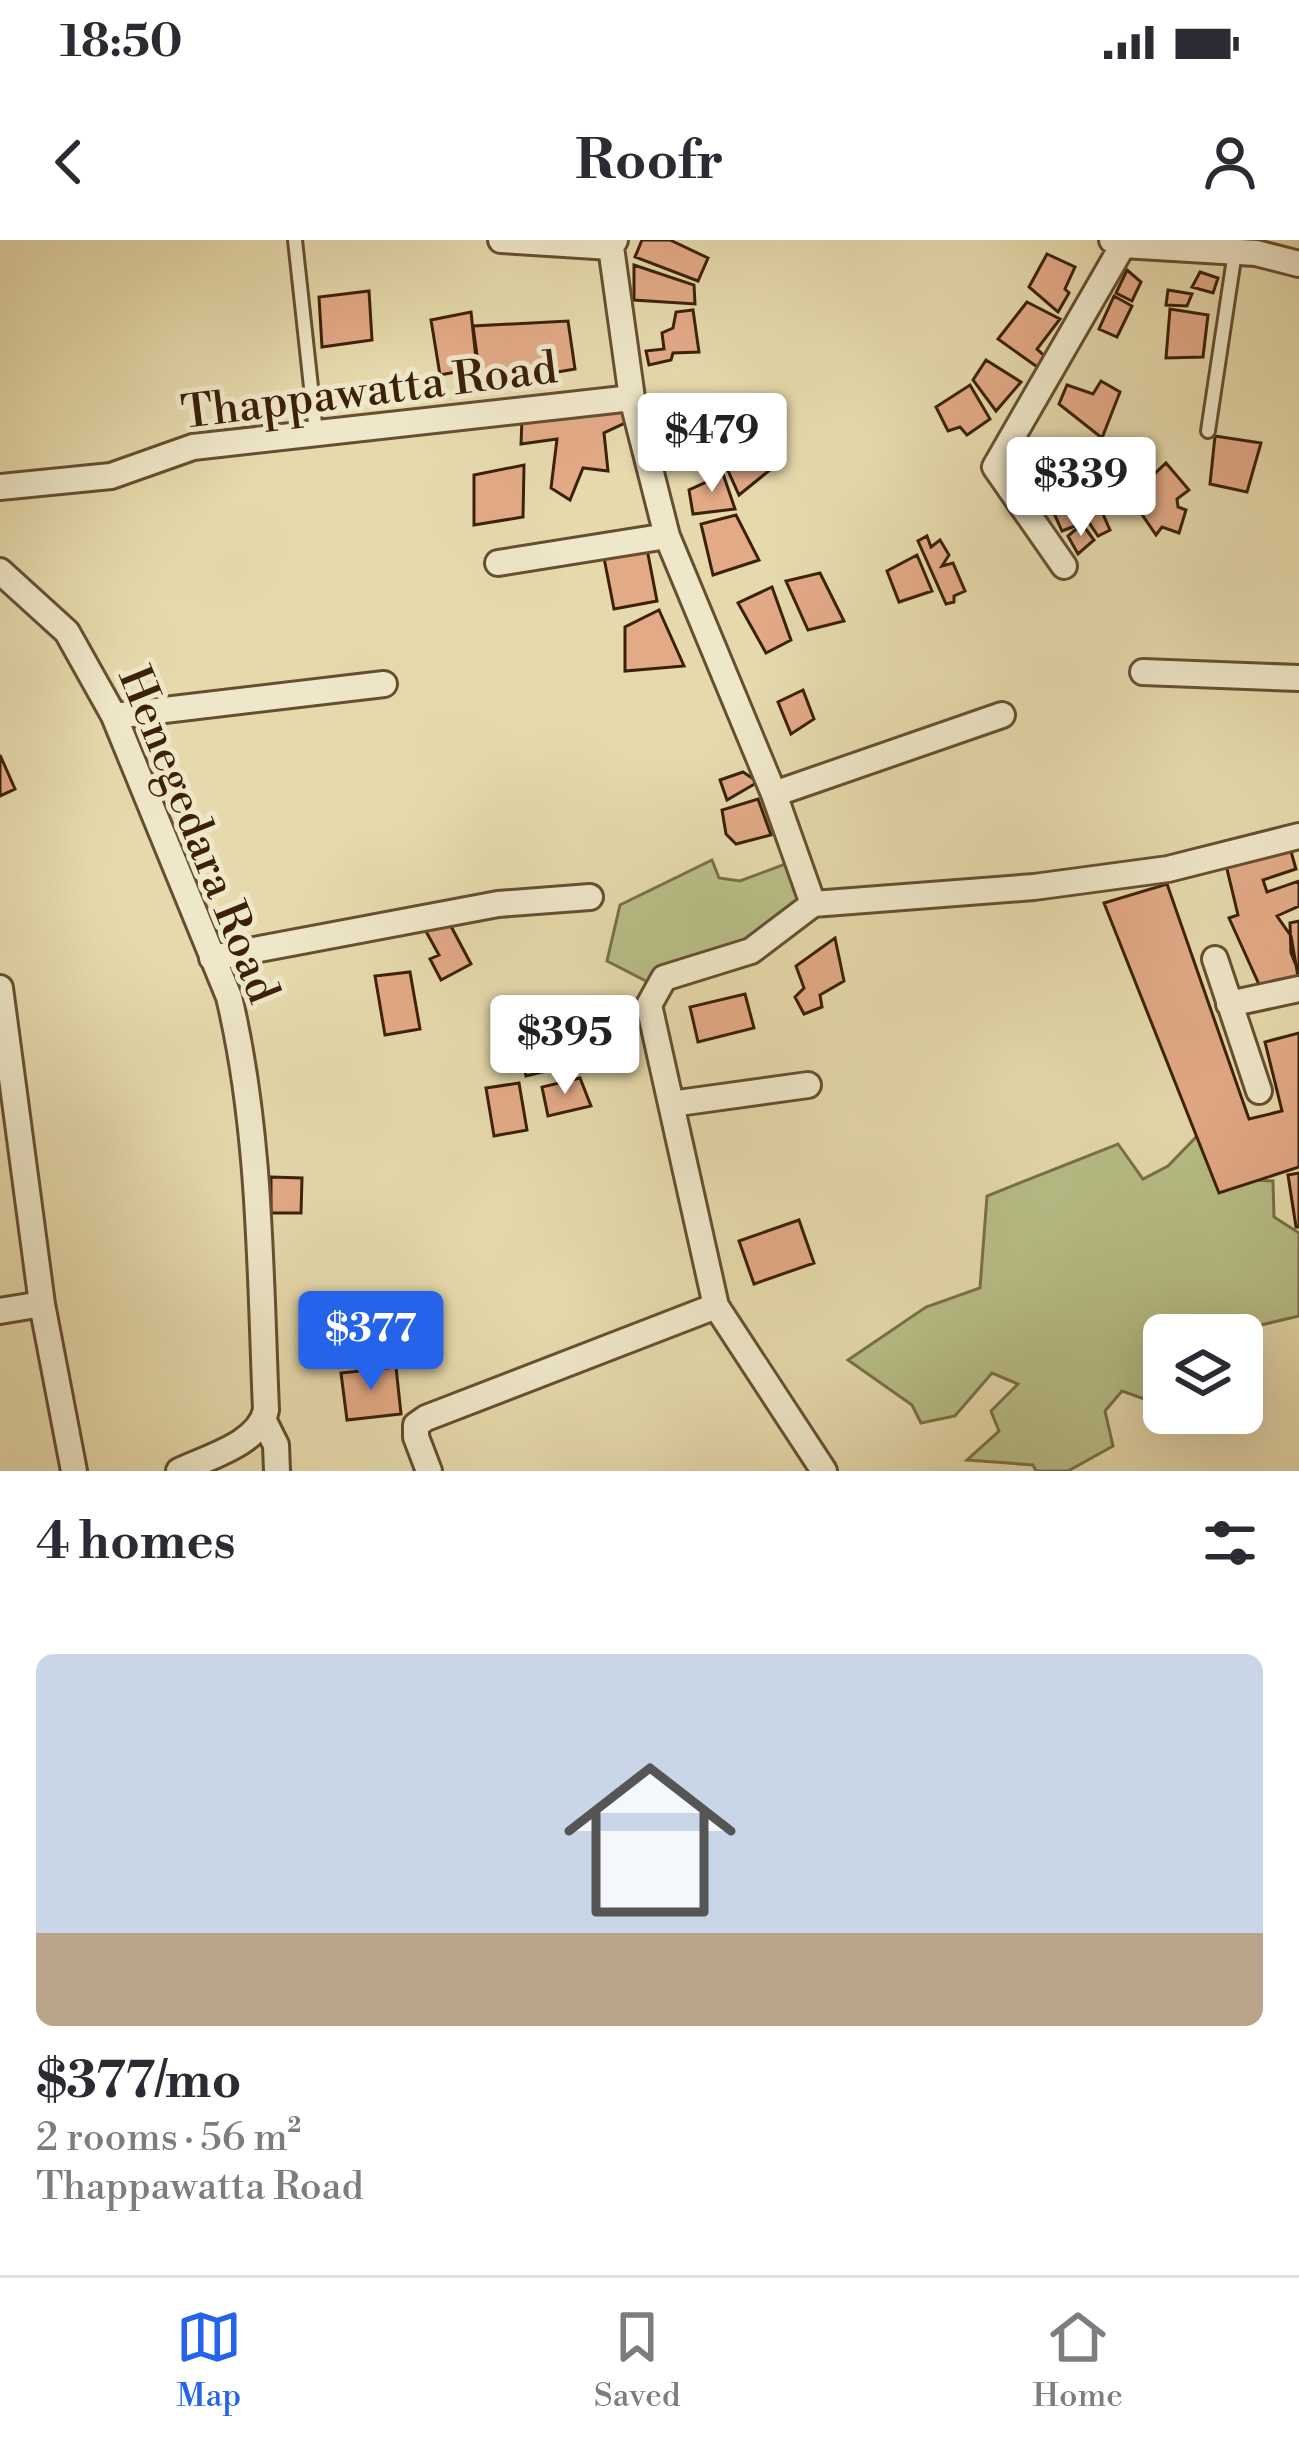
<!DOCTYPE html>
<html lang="en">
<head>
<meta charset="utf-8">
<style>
  body { margin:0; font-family:"Libre Bodoni",serif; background:#f2f2f3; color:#2b2b33; height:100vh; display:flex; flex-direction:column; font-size:45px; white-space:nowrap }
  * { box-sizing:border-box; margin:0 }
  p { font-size:39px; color:#7c7c81 }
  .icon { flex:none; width:66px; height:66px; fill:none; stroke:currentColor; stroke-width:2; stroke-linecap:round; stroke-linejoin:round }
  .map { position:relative; height:1231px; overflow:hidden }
  .panel { display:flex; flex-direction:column; background:#fff; flex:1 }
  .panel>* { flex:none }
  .tools { position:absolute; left:1143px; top:1074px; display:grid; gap:24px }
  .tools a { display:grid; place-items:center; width:120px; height:120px; border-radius:18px; background:#fff; box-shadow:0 12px 48px #0002; font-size:60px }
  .price { position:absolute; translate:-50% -102px; padding:0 27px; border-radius:12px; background:#fff; color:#222; font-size:39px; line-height:78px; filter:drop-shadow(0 3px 6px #0008) }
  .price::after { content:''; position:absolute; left:50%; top:72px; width:36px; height:27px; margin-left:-18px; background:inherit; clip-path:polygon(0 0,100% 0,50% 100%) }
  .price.current { background:#2563eb; color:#fff }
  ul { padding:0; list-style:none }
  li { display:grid; align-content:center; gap:24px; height:636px; padding:0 36px }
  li+li { border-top:3px solid #e1e1e2 }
  li span { display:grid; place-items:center; height:372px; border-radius:18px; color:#555 }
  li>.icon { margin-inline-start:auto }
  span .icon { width:216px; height:216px; fill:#fffc; stroke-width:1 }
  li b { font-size:51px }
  h2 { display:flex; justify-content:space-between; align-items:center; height:144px; padding:0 36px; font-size:51px }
  .status { display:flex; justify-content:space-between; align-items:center; height:84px; padding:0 60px; background:#fff; direction:ltr }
  .status svg { height:33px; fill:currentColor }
  header { display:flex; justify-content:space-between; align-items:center; height:156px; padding:0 36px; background:#fff; font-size:54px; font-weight:800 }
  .dock { display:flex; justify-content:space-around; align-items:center; height:168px; border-top:3px solid #e1e1e2; background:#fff; font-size:33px; color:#7c7c81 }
  .dock a { display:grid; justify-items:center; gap:6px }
  .dock .current { color:#2563eb }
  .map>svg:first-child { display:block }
</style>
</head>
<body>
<div class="status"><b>18:50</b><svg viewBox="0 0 49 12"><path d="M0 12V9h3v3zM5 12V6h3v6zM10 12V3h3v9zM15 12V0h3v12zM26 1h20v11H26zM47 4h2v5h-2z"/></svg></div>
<header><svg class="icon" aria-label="back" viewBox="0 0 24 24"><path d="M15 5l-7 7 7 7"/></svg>Roofr<svg class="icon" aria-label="person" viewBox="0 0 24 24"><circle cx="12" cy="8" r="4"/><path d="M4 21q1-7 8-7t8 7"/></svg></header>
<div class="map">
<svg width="1299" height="1231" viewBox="0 0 1299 1231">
  <rect width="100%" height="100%" fill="#e6daac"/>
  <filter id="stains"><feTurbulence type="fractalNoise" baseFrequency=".00167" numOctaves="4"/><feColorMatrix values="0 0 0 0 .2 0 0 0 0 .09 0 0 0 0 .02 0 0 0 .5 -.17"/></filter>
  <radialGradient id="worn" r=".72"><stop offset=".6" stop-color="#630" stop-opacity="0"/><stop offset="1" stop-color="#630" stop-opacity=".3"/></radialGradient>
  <path fill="#b8be87" stroke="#7a7048" stroke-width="3" d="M712 620 719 638 740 641 788 623 798 660 743 708 650 743 607 721 620 665Z
    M1200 893 1220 938 1273 941 1274 977 1299 993V1076L1219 1095H1164V1159L1156 1163 1122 1151 1105 1171 1113 1206 1068 1231H1036L1033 1225 967 1220 999 1191 991 1171 1018 1144 992 1133 955 1176 921 1183 912 1165 848 1120 926 1067 980 1048 987 956 1118 904 1143 939 1168 926Z"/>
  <path fill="#e3aa87" stroke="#3c2108" stroke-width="3" d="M642 0H670L708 18 698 41 635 17Z
    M1047 14 1075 27 1065 49 1069 53 1058 72 1029 47Z
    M634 25 694 45 695 64 634 60Z
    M1127 30 1141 42 1132 61 1116 53Z
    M1200 32 1218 38 1213 53 1192 47Z
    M1168 50 1192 54 1187 66 1166 65Z
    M369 51 372 100 322 107 319 57Z
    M1114 56 1132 66 1117 97 1099 89Z
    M1027 62 1060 79 1037 109 1051 122 1043 131 998 99Z
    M1170 69 1208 75 1203 117 1166 118Z
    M693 70 699 112 673 113 671 120 649 125 646 111 664 109 662 93 673 88 676 72Z
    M471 72 477 128 440 135 431 80Z
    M568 81 575 129 481 145 473 86Z
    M986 120 1021 142 996 171 973 140Z
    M1101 141 1120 152 1102 198 1059 164 1067 145 1093 154Z
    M970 145 990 179 967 195 960 187 948 191 936 167Z
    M627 165 629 181 604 193 608 231 583 228 570 260 551 248 557 199 521 204 522 179Z
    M769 194 781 221 739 255 725 224Z
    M1215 196 1261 203 1247 252 1210 244Z
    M1166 223 1189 250 1177 259 1178 267 1186 270 1179 293 1162 287 1156 295 1130 257Z
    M524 225 523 277 474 285V235Z
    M720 225 735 269 693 274 689 250 713 239 710 231Z
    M1087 238 1110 290 1098 296 1088 281 1062 291 1048 260Z
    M736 275 759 320 713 335 701 284Z
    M1082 284 1094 300 1078 314 1068 296Z
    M927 296 931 307 940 300 949 315 942 326 953 323 965 351 954 356V362L946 364 918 301Z
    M647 309 657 361 614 369 604 318Z
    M917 315 932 351 899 362 887 331Z
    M820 333 844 381 808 390 786 341Z
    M772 347 791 400 766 413 738 363Z
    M659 370 684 426 625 431V387Z
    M803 450 814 479 791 494 778 462Z
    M0 515 15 549 0 556Z
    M743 532 758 542 727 560 720 540Z
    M758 559 771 595 736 604 726 594 722 570Z
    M1290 608 1296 629 1263 640 1267 652 1299 641V666L1277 676 1291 696 1299 742 1262 751 1229 678 1238 675 1226 625Z
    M1167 644 1249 879 1282 871 1265 802 1299 793V927L1219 953 1104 663Z
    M445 675 471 724 441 740 430 719 439 715 423 686Z
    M1299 681V730H1298L1291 713 1290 683Z
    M835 698 844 741 820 755 822 767 804 774 795 757 804 748 796 726Z
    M410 732 420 789 385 795 375 736Z
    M745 754 754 788 698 802 690 767Z
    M572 779 580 821 564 824 557 785Z
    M607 783 619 811 592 820 584 793Z
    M540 785 551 830 526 836 515 790Z
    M580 838 591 866 548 876 542 847Z
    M519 843 527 890 494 896 486 848Z
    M1299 933V987H1296L1288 935Z
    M271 937 302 938 301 973H271Z
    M799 980 814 1023 754 1044 739 1001Z
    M396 1127 401 1174 347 1180 341 1133Z"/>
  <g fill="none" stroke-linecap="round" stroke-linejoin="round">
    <defs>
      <path id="service" d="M295 0 316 193
        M1208 191 1235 12"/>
      <path id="minor" d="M501 0 611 7
        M615 0 611 7 632 158
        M1112 0 1123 5 1256 13 1299 24
        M0 247 111 236 193 207 632 158 667 296 774 554 813 664 751 711 664 738 649 765 716 1066 426 1178 416 1185V1197L429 1231
        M498 323 667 296
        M1064 326 995 227 1123 5
        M0 331 67 392 114 476 229 757C261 892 260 1032 266 1170 259 1204 208 1217 179 1231
        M1143 432 1299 438
        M114 476 384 444
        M774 554 1002 475
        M813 664 1034 647 1168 629 1299 596
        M212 718 498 664 590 657
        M1215 719 1259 851
        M0 748 42 1064 74 1231
        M1229 764 1299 749
        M671 864 808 845
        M716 1066 824 1231
        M0 1071 42 1064
        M264 1181 276 1205 277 1231"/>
    </defs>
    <use href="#service" stroke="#664f31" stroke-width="18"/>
    <use href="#minor" stroke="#664f31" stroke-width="30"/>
    <use href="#service" stroke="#efe7c9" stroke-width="12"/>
    <use href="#minor" stroke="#efe7c9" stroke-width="24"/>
  </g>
  <g text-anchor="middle" stroke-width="10" stroke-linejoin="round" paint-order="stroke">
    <g font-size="45" fill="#3c2108" stroke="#efe7c9">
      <text transform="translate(369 149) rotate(-7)" y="16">Thappawatta Road</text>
      <text transform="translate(200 594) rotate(68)" y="16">Henegedara Road</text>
    </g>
  </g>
  <rect width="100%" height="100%" filter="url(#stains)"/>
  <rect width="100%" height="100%" fill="url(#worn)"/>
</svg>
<div class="tools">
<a><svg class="icon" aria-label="layers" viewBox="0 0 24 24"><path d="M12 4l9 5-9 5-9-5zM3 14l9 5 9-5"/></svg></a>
</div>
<b class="price" style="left:712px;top:255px">$479</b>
<b class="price" style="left:1081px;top:299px">$339</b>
<b class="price" style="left:565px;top:857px">$395</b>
<b class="price current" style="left:371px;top:1153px">$377</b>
</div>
<section class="panel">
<h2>4 homes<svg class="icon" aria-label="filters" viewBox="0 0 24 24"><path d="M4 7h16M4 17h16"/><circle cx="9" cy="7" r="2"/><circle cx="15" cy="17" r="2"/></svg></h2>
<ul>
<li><span style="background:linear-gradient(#c9d6e8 75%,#b9a48a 0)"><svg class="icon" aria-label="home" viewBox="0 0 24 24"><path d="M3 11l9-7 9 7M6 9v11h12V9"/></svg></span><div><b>$377/mo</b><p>2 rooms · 56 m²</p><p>Thappawatta Road</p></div></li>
</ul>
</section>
<nav class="dock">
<a class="current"><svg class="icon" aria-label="map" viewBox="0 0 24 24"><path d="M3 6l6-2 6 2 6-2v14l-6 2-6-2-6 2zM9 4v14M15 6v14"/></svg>Map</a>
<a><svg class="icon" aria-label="saved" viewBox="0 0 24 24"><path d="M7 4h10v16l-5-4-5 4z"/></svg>Saved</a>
<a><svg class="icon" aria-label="home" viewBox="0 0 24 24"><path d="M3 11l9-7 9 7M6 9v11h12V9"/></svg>Home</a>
</nav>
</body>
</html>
